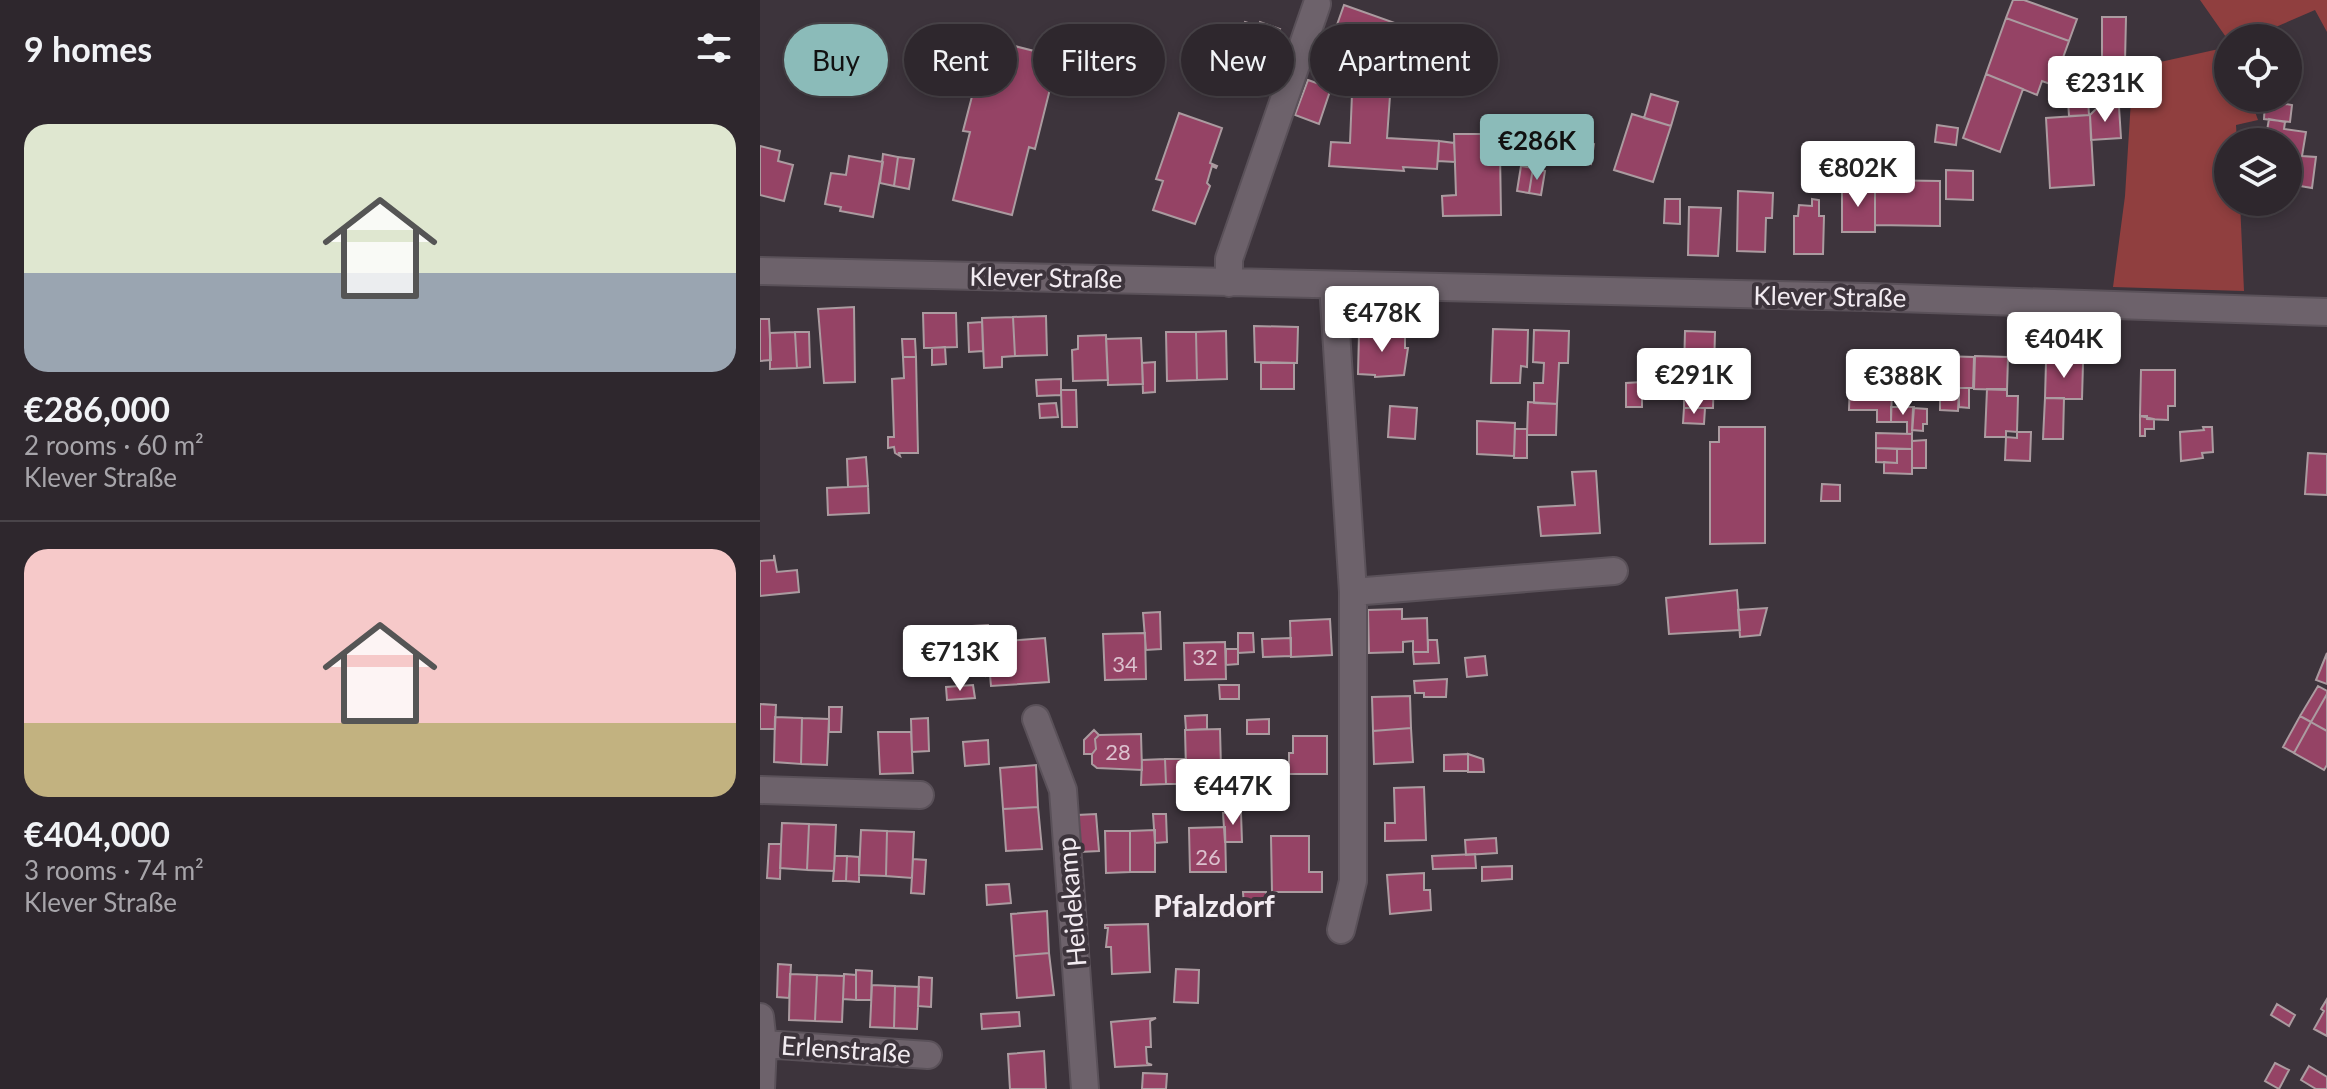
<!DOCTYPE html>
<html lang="en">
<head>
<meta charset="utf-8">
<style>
  body { margin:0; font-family:Lato,sans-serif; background:#3a3339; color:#f1f3f6; height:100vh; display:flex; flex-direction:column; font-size:30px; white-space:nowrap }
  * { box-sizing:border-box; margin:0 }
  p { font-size:26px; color:#a7a5aa }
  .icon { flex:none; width:44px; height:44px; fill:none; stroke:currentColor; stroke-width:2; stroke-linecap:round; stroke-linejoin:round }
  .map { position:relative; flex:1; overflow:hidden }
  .side { display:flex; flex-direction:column; background:#2e272d; width:760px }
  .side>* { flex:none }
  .banner { position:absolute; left:24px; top:24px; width:760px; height:72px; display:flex; gap:16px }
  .controls { position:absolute; left:1454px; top:24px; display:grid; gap:16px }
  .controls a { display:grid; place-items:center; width:88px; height:88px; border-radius:50%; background:#2e272d; box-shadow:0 4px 12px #0003,0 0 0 2px #494449; font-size:40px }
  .price { position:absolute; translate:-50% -68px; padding:0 18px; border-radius:8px; background:#fff; color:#222; font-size:26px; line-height:52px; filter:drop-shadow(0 2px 4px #0008) }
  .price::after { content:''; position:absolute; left:50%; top:48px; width:24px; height:18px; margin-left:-12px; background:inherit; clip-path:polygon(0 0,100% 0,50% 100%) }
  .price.current { background:#8bbbb9; color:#111 }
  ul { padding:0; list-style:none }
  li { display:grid; align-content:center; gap:16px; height:424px; padding:0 24px }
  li+li { border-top:2px solid #494449 }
  li span { display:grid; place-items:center; height:248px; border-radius:24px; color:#555 }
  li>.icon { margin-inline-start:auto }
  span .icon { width:144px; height:144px; fill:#fffc; stroke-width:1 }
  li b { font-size:34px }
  h2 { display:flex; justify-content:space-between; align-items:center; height:96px; padding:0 24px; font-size:34px }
  .tag { padding:0 28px; border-radius:36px; background:#2e272d; box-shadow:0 4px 12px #0003,0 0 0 2px #494449; font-size:28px; line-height:72px }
  .tag.current { background:#8bbbb9; color:#111 }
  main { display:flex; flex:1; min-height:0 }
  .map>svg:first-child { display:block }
</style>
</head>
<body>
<main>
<section class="side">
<h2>9 homes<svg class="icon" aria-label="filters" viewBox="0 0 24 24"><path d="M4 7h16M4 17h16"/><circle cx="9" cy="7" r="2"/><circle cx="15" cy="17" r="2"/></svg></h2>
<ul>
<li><span style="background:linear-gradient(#dfe7d0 60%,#9aa5b1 0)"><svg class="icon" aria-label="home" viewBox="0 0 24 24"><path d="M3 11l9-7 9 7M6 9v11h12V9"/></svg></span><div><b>€286,000</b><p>2 rooms · 60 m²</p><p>Klever Straße</p></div></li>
<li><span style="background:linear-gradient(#f6c9c9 70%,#c2b280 0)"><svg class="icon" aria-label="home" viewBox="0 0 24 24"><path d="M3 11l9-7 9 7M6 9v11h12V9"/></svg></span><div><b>€404,000</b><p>3 rooms · 74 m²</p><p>Klever Straße</p></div></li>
</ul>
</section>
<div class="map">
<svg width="1567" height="1089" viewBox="0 0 1567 1089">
  <rect width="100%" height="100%" fill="#3d343c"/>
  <path fill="#903f3f" d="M1440 0H1567V32L1555 10 1490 38H1468V40Z
    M1468 47V98H1490L1498 120 1476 125 1477 142H1468V202H1480L1484 291 1353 287 1365 196 1373 68Z"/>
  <path fill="#954365" stroke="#ab9ba0" stroke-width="2" d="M1253 0H1264L1317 19 1309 41 1246 18Z
    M584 5 635 23 627 46 609 39 606 47 573 36Z
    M1342 17H1366L1365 62 1342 63Z
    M1246 18 1309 41 1293 85 1282 81 1277 95 1226 74Z
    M485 22 494 25 493 30 497 31 500 22 520 29 501 87 465 75Z
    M227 39 298 57 275 149 269 147 252 215 193 200 210 132 203 131Z
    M653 49 689 60 681 85 645 74Z
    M1226 74 1263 89 1240 152 1203 138Z
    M548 80 571 88 559 124 535 115Z
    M1327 84 1329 115 1309 116 1307 85Z
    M592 94 630 96 627 138 679 141 677 169 643 167 644 171 569 166 571 142 590 143Z
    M891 94 918 102 911 126 884 118Z
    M1505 101 1532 105 1530 122 1504 119Z
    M1359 107 1361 138 1331 140 1330 115 1336 109Z
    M419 113 462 128 450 163 457 166 456 168 452 166 447 183 450 186 435 224 393 210 403 181 396 179Z
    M872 114 911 126 893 182 854 170Z
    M1330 115 1334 185 1290 188 1286 118Z
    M1509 119 1525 122 1524 129 1546 132 1542 156 1556 157 1552 188 1528 184V142H1505Z
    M1177 125 1198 128 1196 145 1175 142Z
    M694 134H729V152H740L741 215 683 216 682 196 696 195Z
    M791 137 834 144 831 164 788 157Z
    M679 141 694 143 695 162 678 161Z
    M0 146 20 151 18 161 33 165 24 201 0 195Z
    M123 154 138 157 134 186 120 183Z
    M89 156 123 162 113 217 80 211 81 207 65 204 71 173 86 175Z
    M138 157 154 159 149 189 134 186Z
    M761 166 773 168 769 193 757 191Z
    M773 168 785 171 781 195 769 193Z
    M1186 170 1213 171V200L1186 199Z
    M1115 180 1180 181V226L1115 225Z
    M1082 185 1115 186V232H1082Z
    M978 191 1013 193 1012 218H1006L1005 252 977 251Z
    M905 199H920V224L904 223Z
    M1052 199 1059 200V216H1064L1063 254H1034V216H1038L1039 205 1052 206Z
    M929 207 961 208 958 256 928 255Z
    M94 307 95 382 64 383 58 309Z
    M163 313H196L197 347 164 348Z
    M286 316 287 355 255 356 253 317Z
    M253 317 255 356 242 357V367L224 368 222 318Z
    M0 319H9L11 360 0 361Z
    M222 322 223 351 209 352 208 323Z
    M494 326 538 327 537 363 495 362Z
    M613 329 631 330 635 334H645V348H648L644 375 615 377V375L598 374 599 334H613Z
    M733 329 768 330 767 367 761 366 760 383H731Z
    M774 330 809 331 808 363H799L797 404 774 403V383H783L784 363 773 362Z
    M466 331 467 379 437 380 436 332Z
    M925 331 955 332 954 371 924 370Z
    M35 332H49L50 367 37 368Z
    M35 332 37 368 10 369V333Z
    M406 332H436L437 380 407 381Z
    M346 335 348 380 313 381 312 350 318 349V336Z
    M381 338 383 384 348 385 346 339Z
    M142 339H155L156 357H143Z
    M185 347 186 364 172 365V348Z
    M1091 352 1133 354 1131 422H1117V410H1089Z
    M1180 356 1214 357 1213 388H1199L1198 411 1180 410Z
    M1215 356 1248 357 1247 390 1214 389Z
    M143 357H156L158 453H139L140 456 135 453 134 447 128 448V437H134L132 379 144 378Z
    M1297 358 1309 359V363H1323L1322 399 1285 398 1286 362H1297Z
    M889 359H898V377H906L905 392H888Z
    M898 359H914V377H898Z
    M395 362V392L383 393 382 363Z
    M501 363H534V389H501Z
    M924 370 954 371 953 408H924Z
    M1381 370H1415V406H1408V420L1387 419V416H1380Z
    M301 379V395L277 396 276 380Z
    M882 382V407H866V383Z
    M1199 388H1209V408L1199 407Z
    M1227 389H1247V396H1258L1257 432 1246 431V437H1225Z
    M301 390H316L317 427H302Z
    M1285 398H1304L1303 439H1283Z
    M768 402 797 404 796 435H767Z
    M296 403 298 417 280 418 279 404Z
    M630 406 657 408 655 439 628 437Z
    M1131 407H1154L1152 434H1147V422H1131Z
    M924 408H945L944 424 923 423Z
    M1153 408 1167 409V424H1163V431L1152 430Z
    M1380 416 1394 419V429H1385V436H1380Z
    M717 421 755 423 754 456 717 454Z
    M959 427H1005V543L950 544V442H959Z
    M1443 427H1452L1453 452 1442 453 1443 458 1421 461 1420 432 1444 430Z
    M755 429H767V458H754Z
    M1257 432H1271L1270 461 1245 460 1246 437 1257 438Z
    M1116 433 1152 434V449L1116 448Z
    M1166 440V468H1152V441Z
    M1116 448 1137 449V463L1116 462Z
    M1137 449H1152V474L1124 473V462L1137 463Z
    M1548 453 1567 454V495L1545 494Z
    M106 457 108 486 88 487 87 459Z
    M836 471 840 533 781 536 778 507 815 505 812 472Z
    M1062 484 1080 485V501H1061Z
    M108 486 109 513 68 515 67 488Z
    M14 555 17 572 37 570 39 592 0 596V561L14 560Z
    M977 590 980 630 909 634 906 598Z
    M1007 608 1000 635 980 637 978 610Z
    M642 609V619L667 618 668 652H653V641L643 642V652L609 653 608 610Z
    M400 612 401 649 386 650 383 613Z
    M570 619 572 655 531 657 530 621Z
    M228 625 229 642 208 644 204 648 197 640 196 627Z
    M385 633 386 679 345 680 343 634Z
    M478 633H493L494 652 478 653Z
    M285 638 289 682 231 686 230 675 226 676 223 643Z
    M531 638V656L503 657 502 639Z
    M668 640H677L679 663 654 664 653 652H668Z
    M465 642 466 679 425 680 424 643Z
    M466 649H478V664L466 665Z
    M1567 653V684L1556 680Z
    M725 656 727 675 707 677 705 658Z
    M687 679 686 697H664V693H655L654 681Z
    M213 685 215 698 187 700 186 687Z
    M459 685H479V699H460Z
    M1558 686 1567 691V694L1551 722 1540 716Z
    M1567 694V731L1551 722Z
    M650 696 651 728 613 731 612 697Z
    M0 704 16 705 15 729H0Z
    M69 707H82L81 732H69Z
    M447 715V729L426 730 425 716Z
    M1540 716 1551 722 1534 753 1523 747Z
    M15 717 42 718 41 764 14 762Z
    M42 718 69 719 67 765 41 764Z
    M168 718 169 751 152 752 151 719Z
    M509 719V734H487V720Z
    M1551 722 1567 731V765L1564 770 1534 753Z
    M651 728 653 762 614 764 613 731Z
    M460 729 461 768 426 769 425 730Z
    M334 730 339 735 335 739 336 749 332 754H324V740Z
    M151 732 153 773 120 774 118 732Z
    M381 734 382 770 337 768 332 764V754L336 749 335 739 339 735Z
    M533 736H567V774H529V753H533Z
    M228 740 229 764 205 766 203 742Z
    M708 754V771H684V755Z
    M708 754 723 759 724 772H708Z
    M405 759H426L428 784H406Z
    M405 759 406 784 381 785 382 760Z
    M276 765 278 807 243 809 240 768Z
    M664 787 666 840 625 841V823H635L634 788Z
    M278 807 282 849 246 851 243 809Z
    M463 813H481L482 842H465Z
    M336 814 339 851 320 852 317 815Z
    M393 814H406L407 842 395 843Z
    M22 823 49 824 47 870 20 868Z
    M49 824 76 825 74 871 47 870Z
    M465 827 466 872H430L429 828Z
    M101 830 127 831 126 876 99 875Z
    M395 830V872H370V831Z
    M127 831 154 832 152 878 126 876Z
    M345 831H370V872L346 873Z
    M511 836H549V872H562V892H512Z
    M736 838 737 853 706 855 705 840Z
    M9 844H21L20 879 7 878Z
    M715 854 716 868 673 869 672 856Z
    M75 856H87L86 881H73Z
    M87 856 99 857V882L86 881Z
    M153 859 166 860 164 894 151 893Z
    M752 866V879L722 881V867Z
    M664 873V890H670L671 910 630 914 627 875Z
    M249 884 251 903 227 905 226 885Z
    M483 892H506V907H484Z
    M287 911 289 953 254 956 251 914Z
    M388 924 390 972 352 974 351 947H346L348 928H345V925Z
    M289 953 294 995 257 998 254 956Z
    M18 964 31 965 29 998 17 997Z
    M416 969 439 970 438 1003 414 1002Z
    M96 970 112 971 111 1000H96Z
    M30 974 57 975 55 1021 29 1020Z
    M84 974 96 975V1000L83 999Z
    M57 975 84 976 82 1022 55 1021Z
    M159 977 172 978 171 1007 158 1006Z
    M112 985 135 986 134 1028 110 1027Z
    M135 986 159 987 157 1029 134 1028Z
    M1567 999V1036L1554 1029 1564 1011 1561 1009Z
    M1517 1004 1535 1015 1529 1026 1511 1015Z
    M259 1012 260 1026 222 1029 221 1014Z
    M396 1018 390 1021 391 1047H386L387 1063 392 1065 355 1067 351 1022Z
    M284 1051 286 1089H250L248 1054Z
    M1515 1063 1529 1070 1519 1089 1505 1081Z
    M1549 1066 1567 1077V1089H1556L1541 1080Z
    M383 1073 407 1074 406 1089H382Z"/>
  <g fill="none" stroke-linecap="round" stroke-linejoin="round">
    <defs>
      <path id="minor" d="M0 271 1108 297 1567 312
        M469 283V259L557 4
        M573 285 593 592V881L581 930
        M593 592 854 571
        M276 719 303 790 325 1089
        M0 790 160 795
        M0 1017 3 1044 1 1089
        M3 1044 168 1055"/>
    </defs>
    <use href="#minor" stroke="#5a5159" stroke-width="30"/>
    <use href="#minor" stroke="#6d626b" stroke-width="26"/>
  </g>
  <g text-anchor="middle" stroke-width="8" stroke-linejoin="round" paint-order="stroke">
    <g font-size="22" fill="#dbc1ce">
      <text x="445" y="665">32</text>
      <text x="365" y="672">34</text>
      <text x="358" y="760">28</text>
      <text x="448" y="865">26</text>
    </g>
    <g font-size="26" fill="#f2ebf1" stroke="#3d343c">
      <text transform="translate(286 278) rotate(1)" y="9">Klever Straße</text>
      <text transform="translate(1070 297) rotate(1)" y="9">Klever Straße</text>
      <text transform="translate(312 902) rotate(-95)" y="9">Heidekamp</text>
      <text transform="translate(86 1050) rotate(4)" y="9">Erlenstraße</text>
    </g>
    <g font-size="30" font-weight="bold" fill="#f2ebf1" stroke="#3d343c">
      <text x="454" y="917">Pfalzdorf</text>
    </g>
  </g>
</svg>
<div class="controls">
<a><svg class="icon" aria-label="locate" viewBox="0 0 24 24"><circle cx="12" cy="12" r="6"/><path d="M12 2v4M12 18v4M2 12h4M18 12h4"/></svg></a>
<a><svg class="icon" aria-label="layers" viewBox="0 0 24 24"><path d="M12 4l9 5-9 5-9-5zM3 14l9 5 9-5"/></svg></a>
</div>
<b class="price" style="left:1345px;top:124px">€231K</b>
<b class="price current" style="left:777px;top:182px">€286K</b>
<b class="price" style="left:1098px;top:209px">€802K</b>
<b class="price" style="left:622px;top:354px">€478K</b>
<b class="price" style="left:1304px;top:380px">€404K</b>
<b class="price" style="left:934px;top:416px">€291K</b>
<b class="price" style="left:1143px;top:417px">€388K</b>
<b class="price" style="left:200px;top:693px">€713K</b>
<b class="price" style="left:473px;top:827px">€447K</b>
<div class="banner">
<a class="tag current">Buy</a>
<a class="tag">Rent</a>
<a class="tag">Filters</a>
<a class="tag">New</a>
<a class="tag">Apartment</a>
</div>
</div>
</main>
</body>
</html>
